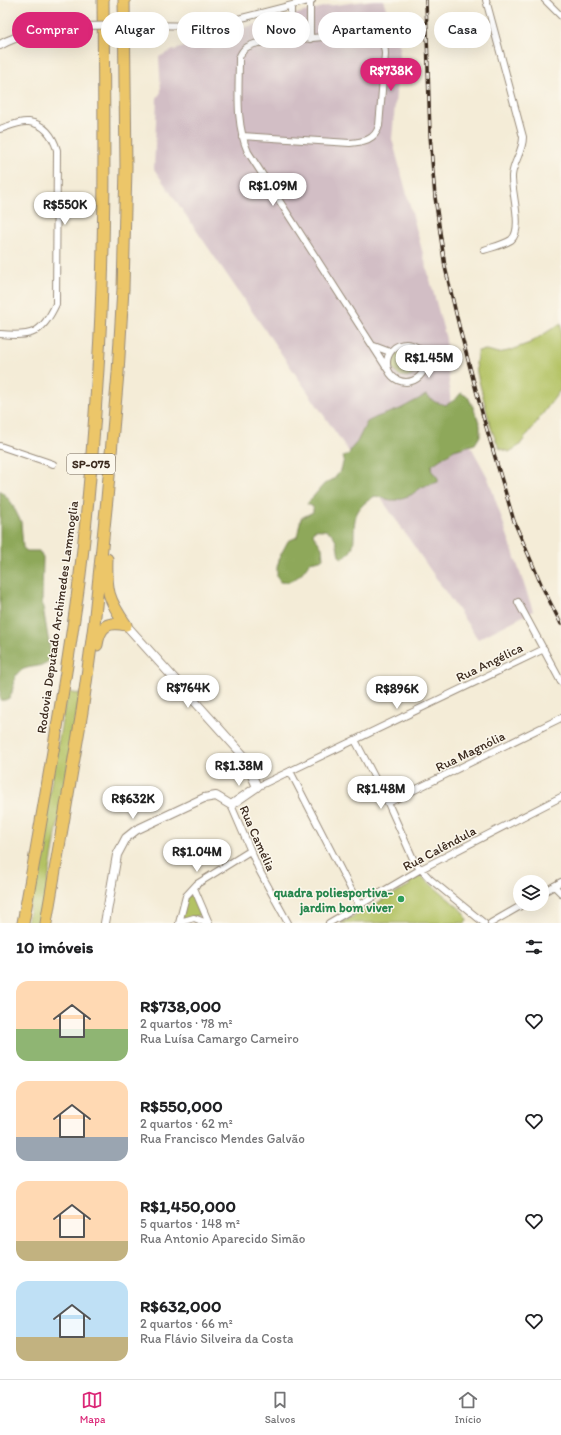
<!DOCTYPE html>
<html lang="pt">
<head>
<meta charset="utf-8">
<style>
  body { margin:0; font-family:Itim,sans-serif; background:#f6f6f6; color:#202124; height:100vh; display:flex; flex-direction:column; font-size:15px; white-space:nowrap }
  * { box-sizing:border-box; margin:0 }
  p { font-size:13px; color:#757577 }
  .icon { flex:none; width:22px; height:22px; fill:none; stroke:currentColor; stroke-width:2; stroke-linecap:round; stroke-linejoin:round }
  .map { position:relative; height:923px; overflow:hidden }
  .panel { display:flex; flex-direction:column; background:#fff; flex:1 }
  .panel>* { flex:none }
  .hud { position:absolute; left:12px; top:12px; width:537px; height:36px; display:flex; gap:8px }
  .controls { position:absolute; left:513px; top:875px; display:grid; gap:8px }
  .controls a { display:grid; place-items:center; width:36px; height:36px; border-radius:50%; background:#fff; box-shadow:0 4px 16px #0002; font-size:20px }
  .price { position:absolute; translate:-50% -34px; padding:0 9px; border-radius:14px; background:#fff; color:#222; font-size:13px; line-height:26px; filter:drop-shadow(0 1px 2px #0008) }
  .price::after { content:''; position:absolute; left:50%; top:24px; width:12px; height:9px; margin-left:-6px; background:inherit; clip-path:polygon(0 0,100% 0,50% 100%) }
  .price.active { background:#db2777; color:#fff }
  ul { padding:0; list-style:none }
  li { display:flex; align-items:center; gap:12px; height:100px; padding:0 16px }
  li span { display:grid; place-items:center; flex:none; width:112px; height:80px; border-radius:12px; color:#555 }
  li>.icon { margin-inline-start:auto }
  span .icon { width:48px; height:48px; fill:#fffc; stroke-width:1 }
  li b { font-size:17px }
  h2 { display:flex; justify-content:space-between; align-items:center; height:48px; padding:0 16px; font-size:17px }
  .chip { padding:0 14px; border-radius:18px; background:#fff; box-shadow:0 4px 16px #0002; font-size:14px; line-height:36px }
  .chip.active { background:#db2777; color:#fff }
  .menu { display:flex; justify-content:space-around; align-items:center; height:56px; border-top:1px solid #e0e0e0; background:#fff; font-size:11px; color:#757577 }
  .menu a { display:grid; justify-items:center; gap:2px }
  .menu .active { color:#db2777 }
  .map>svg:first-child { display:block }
</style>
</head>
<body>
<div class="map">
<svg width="561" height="923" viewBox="0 0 561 923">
  <rect width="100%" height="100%" fill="#fbf7ec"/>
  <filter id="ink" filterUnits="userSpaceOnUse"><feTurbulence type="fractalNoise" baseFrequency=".025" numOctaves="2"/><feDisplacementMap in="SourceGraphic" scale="8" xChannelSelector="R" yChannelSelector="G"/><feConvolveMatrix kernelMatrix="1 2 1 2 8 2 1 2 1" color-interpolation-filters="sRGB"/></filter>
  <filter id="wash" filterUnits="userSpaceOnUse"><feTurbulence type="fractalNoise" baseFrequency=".012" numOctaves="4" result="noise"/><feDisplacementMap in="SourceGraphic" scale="16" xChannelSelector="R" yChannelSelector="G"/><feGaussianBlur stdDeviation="0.9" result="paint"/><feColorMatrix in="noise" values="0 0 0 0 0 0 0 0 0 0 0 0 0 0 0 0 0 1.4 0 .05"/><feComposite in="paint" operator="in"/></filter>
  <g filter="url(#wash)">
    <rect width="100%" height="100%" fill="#f4ecd7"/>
    <path fill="#d2bec5" d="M374 0H383L400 47 392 139 446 339 451 410 488 478 533 611 478 639 154 169 157 98 161 92 159 57 168 52 247 27 327 6Z"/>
    <path fill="#b3c264" stroke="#777641" d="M561 323V389L519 446 509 452 499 448 491 428 477 373 476 362 478 351 487 350 498 353 508 351 530 343Z
      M392 363a14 14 0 1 1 28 0a14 14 0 1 1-28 0Z
      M67 692 80 694 41 923H27Z
      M421 876 464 912 467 920 465 923H341L410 885 407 879Z
      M195 894 201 914 180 923 187 896Z"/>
    <path fill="#8ea85a" stroke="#64693c" d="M461 393 468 397 473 407 480 425V436L475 444 454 450 432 465 431 470 438 478V482L422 487 411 495 396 500H391L375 496C367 501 361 505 357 513 350 528 361 550 342 558L339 556C336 538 335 528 314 530L313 534 322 548 323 558 320 560 310 562C302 573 295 584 280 582L277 577V567L281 554 288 541 297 537 301 518 313 512V507L307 504 324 484 334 479 341 470 344 459 343 457 349 454 351 449 357 442 367 422 377 417 400 409 426 395 435 402 446 405 456 399Z
      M0 490 11 502 21 522 23 548 27 551H39L43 557 42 602 51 655C47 672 27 662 17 674 10 683 17 702 0 700Z"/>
  </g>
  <g filter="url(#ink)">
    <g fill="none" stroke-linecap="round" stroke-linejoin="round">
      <defs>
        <path id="minor" d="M310 0V39
          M545 0 561 16
          M291 6V40
          M142 25 203 26 222 23 312 0
          M0 129C9 126 19 121 29 122 44 124 53 136 57 150L56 304C42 334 32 337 0 334
          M242 136 350 143C363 142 375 140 379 126L385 54C385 42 378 35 366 33L258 43C247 46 243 48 239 58 239 89 235 123 248 152L388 370
          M484 250C493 247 503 245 511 240 524 230 511 191 512 176 513 162 523 152 523 137L486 0
          M387 363a19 19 0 1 1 38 0a19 19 0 1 1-38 0Z
          M374 346 390 352
          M0 446 53 464
          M518 602 561 682
          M355 740 388 803 415 863 430 879 484 923
          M290 771 359 905
          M257 787 544 649
          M388 803 561 718
          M231 805 259 870 288 923
          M554 886 561 893
          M194 888 209 923
          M542 893 561 882
          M180 922 194 918 207 923
          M179 923 186 896 197 884 250 851
          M329 923 421 869 561 797
          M491 923 524 904"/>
        <path id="tertiary" d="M0 45C25 31 52 30 80 26
          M105 923 117 855 126 838 136 830 204 798 216 796 231 805 257 787 243 755 126 625"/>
        <path id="motorway" d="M107 559C106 591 108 599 126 625
          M97 645C100 626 107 621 126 625
          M23 923C42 817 61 712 76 605 87 527 93 448 98 369 106 246 104 123 103 0
          M46 923 82 712 94 625 107 499 118 373 123 289 126 167 124 0"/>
      </defs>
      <use href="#minor" stroke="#988b7a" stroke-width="8"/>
      <use href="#tertiary" stroke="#988b7a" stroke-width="10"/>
      <use href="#motorway" stroke="#988b7a" stroke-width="13"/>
      <use href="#minor" stroke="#fff" stroke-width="6"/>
      <use href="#tertiary" stroke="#fff" stroke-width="8"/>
      <use href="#motorway" stroke="#ecc669" stroke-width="11"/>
      <defs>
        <path id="rail" d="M426 0 430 135 435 197 445 267 460 330 484 420 514 521 541 584 561 624"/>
      </defs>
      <use href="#rail" stroke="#3b2a1e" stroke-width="3.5"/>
      <use href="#rail" stroke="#fbf7ec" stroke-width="2" stroke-dasharray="6" stroke-linecap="butt"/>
      <defs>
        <path id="minor-bridge" d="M80 26 142 25"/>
      </defs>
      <use href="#minor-bridge" stroke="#988b7a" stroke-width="8" stroke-linecap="butt"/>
      <use href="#minor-bridge" stroke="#fff" stroke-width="6"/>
    </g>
  </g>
  <circle fill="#2e9e5b" stroke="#fbf7ec" stroke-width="1.5" cx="401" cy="899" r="4"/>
  <g text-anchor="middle" stroke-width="3" stroke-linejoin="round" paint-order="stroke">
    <rect fill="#fbf7ec" stroke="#75685c" stroke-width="1" x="67" y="454" width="48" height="20" rx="3"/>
    <g font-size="12" font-weight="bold" fill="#3b2a1e">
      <text x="91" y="468">SP-075</text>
    </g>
    <g font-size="13" fill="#3b2a1e" stroke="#fbf7ec">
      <text transform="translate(57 617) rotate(-82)" y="5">Rodovia Deputado Archimedes Lammoglia</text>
      <text transform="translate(489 662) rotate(-26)" y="5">Rua Angélica</text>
      <text transform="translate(470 751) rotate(-26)" y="5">Rua Magnólia</text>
      <text transform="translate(258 838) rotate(66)" y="5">Rua Camélia</text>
      <text transform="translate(439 848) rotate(-28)" y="5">Rua Calêndula</text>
    </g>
    <g font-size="13" font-weight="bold" fill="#27864d" stroke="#fbf7ec" text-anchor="end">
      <text x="393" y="897">quadra poliesportiva-<tspan x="393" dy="15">jardim bom viver</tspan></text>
    </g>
  </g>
</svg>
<div class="controls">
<a><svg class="icon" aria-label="layers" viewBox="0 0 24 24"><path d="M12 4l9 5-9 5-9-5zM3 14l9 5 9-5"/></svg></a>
</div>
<b class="price active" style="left:391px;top:92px">R$738K</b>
<b class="price" style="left:273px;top:207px">R$1.09M</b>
<b class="price" style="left:65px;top:226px">R$550K</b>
<b class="price" style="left:429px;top:379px">R$1.45M</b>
<b class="price" style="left:188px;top:709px">R$764K</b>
<b class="price" style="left:397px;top:710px">R$896K</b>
<b class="price" style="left:239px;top:787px">R$1.38M</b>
<b class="price" style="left:381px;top:810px">R$1.48M</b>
<b class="price" style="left:133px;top:820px">R$632K</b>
<b class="price" style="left:197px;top:873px">R$1.04M</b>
<div class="hud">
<a class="chip active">Comprar</a>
<a class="chip">Alugar</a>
<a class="chip">Filtros</a>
<a class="chip">Novo</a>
<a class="chip">Apartamento</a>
<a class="chip">Casa</a>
</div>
</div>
<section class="panel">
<h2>10 imóveis<svg class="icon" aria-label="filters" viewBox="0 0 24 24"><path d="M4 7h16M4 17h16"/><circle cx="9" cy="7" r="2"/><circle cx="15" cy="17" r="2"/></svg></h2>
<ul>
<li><span style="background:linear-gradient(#ffd9b3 60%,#8fb573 0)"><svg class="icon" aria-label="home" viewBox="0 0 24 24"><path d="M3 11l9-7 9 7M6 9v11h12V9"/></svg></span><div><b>R$738,000</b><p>2 quartos · 78 m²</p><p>Rua Luísa Camargo Carneiro</p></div><svg class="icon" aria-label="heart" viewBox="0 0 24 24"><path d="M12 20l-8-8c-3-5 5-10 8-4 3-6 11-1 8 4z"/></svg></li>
<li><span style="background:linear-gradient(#ffd9b3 70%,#9aa5b1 0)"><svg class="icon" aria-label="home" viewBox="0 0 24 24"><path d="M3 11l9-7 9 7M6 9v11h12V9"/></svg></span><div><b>R$550,000</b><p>2 quartos · 62 m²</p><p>Rua Francisco Mendes Galvão</p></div><svg class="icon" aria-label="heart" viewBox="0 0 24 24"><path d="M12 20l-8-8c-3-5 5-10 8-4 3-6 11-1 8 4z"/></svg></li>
<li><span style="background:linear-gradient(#ffd9b3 75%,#c2b280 0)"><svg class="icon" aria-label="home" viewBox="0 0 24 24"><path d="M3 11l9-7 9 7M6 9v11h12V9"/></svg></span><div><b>R$1,450,000</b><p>5 quartos · 148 m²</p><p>Rua Antonio Aparecido Simão</p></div><svg class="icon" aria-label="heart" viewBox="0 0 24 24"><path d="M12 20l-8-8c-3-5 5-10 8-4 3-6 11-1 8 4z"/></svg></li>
<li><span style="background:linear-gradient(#bfe0f5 70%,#c2b280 0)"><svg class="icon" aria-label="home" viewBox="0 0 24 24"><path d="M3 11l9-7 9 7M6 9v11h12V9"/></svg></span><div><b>R$632,000</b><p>2 quartos · 66 m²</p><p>Rua Flávio Silveira da Costa</p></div><svg class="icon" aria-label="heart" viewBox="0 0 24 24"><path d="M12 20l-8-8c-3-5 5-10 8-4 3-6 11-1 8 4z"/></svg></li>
</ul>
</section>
<nav class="menu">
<a class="active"><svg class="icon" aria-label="map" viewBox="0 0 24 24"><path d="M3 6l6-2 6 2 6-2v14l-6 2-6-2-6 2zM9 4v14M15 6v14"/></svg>Mapa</a>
<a><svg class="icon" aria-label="saved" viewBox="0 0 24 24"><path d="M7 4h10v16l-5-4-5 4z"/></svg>Salvos</a>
<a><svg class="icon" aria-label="home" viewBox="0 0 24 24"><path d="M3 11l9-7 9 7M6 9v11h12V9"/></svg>Início</a>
</nav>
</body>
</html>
